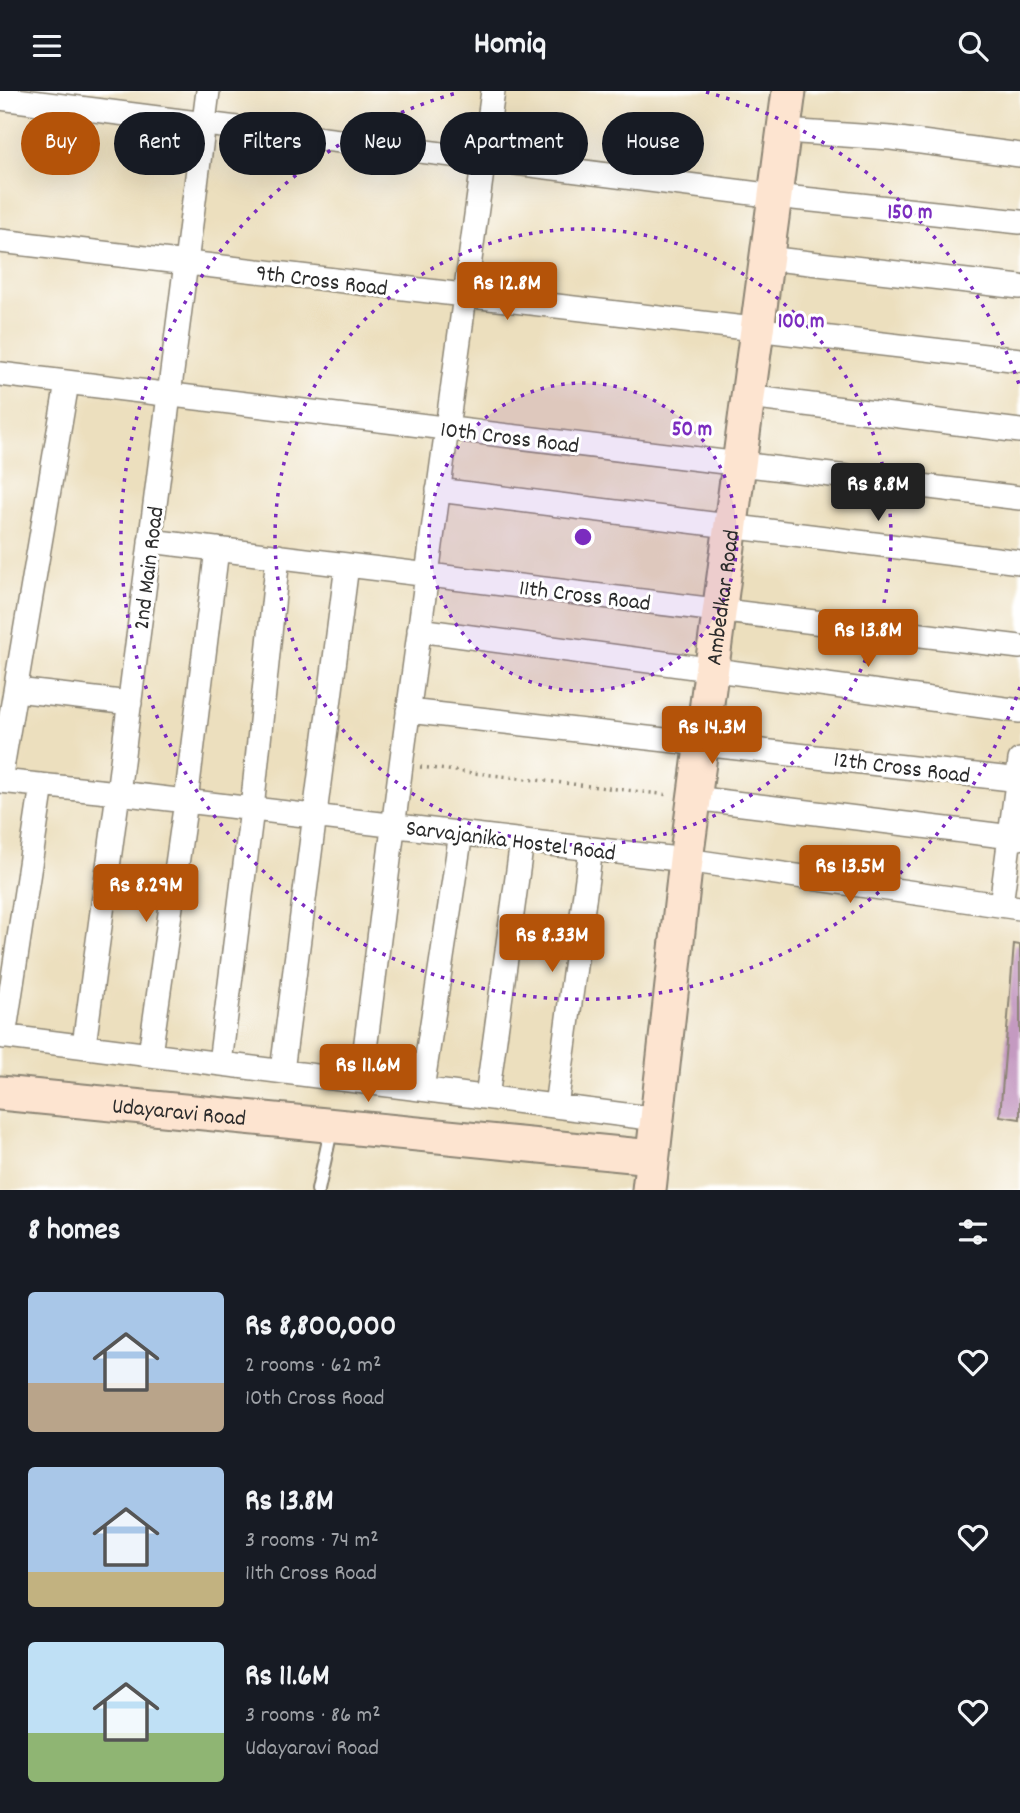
<!DOCTYPE html>
<html lang="en">
<head>
<meta charset="utf-8">
<style>
  body { margin:0; font-family:Dekko,sans-serif; background:#20242c; color:#f1f3f6; height:100vh; display:flex; flex-direction:column; font-size:26px; white-space:nowrap }
  * { box-sizing:border-box; margin:0 }
  p { font-size:23px; color:#9ea1a6 }
  .icon { flex:none; width:38px; height:38px; fill:none; stroke:currentColor; stroke-width:2; stroke-linecap:round; stroke-linejoin:round }
  .map { position:relative; height:1099px; overflow:hidden }
  .drawer { display:flex; flex-direction:column; background:#171b24; flex:1 }
  .drawer>* { flex:none }
  .banner { position:absolute; left:21px; top:21px; width:978px; height:63px; display:flex; gap:14px }
  .price { position:absolute; translate:-50% -60px; padding:0 16px; border-radius:7px; background:#b45309; color:#fff; font-size:23px; line-height:46px; filter:drop-shadow(0 2px 4px #0008) }
  .price::after { content:''; position:absolute; left:50%; top:42px; width:21px; height:16px; margin-left:-10px; background:inherit; clip-path:polygon(0 0,100% 0,50% 100%) }
  .price.current { background:#222; color:#fff }
  ul { padding:0; list-style:none }
  li { display:flex; align-items:center; gap:21px; height:175px; padding:0 28px }
  li span { display:grid; place-items:center; flex:none; width:196px; height:140px; border-radius:7px; color:#555 }
  li>.icon { margin-inline-start:auto }
  span .icon { width:84px; height:84px; fill:#fffc; stroke-width:1 }
  li b { font-size:30px }
  h2 { display:flex; justify-content:space-between; align-items:center; height:84px; padding:0 28px; font-size:30px }
  .chip { padding:0 24px; border-radius:32px; background:#171b24; box-shadow:0 7px 28px #0002; font-size:24px; line-height:63px }
  .chip.current { background:#b45309; color:#fff }
  header { display:flex; justify-content:space-between; align-items:center; height:91px; padding:0 28px; background:#171b24; font-size:32px; font-weight:700 }
  .map>svg:first-child { display:block }
</style>
</head>
<body>
<header><svg class="icon" aria-label="menu" viewBox="0 0 24 24"><path d="M4 6h16M4 12h16M4 18h16"/></svg>Homiq<svg class="icon" aria-label="search" viewBox="0 0 24 24"><circle cx="10" cy="10" r="6"/><path d="M15 15l6 6"/></svg></header>
<div class="map">
<svg width="1020" height="1099" viewBox="0 0 1020 1099">
  <rect width="100%" height="100%" fill="#fff"/>
  <filter id="ink" filterUnits="userSpaceOnUse"><feTurbulence type="fractalNoise" baseFrequency=".0143" numOctaves="2"/><feDisplacementMap in="SourceGraphic" scale="14" xChannelSelector="R" yChannelSelector="G"/><feConvolveMatrix kernelMatrix="1 2 1 2 8 2 1 2 1" color-interpolation-filters="sRGB"/></filter>
  <filter id="wash" filterUnits="userSpaceOnUse"><feTurbulence type="fractalNoise" baseFrequency=".00686" numOctaves="4" result="noise"/><feDisplacementMap in="SourceGraphic" scale="28" xChannelSelector="R" yChannelSelector="G"/><feGaussianBlur stdDeviation="1.57" result="paint"/><feColorMatrix in="noise" values="0 0 0 0 0 0 0 0 0 0 0 0 0 0 0 0 0 1.4 0 .05"/><feComposite in="paint" operator="in"/></filter>
  <g filter="url(#wash)">
    <rect width="100%" height="100%" fill="#ecdfbe"/>
    <g id="blocks">
      <path fill="#c49ac1" d="M1014 853 1020 854V1028L1000 1025Z"/>
    </g>
  </g>
  <g filter="url(#ink)">
    <use href="#blocks" fill-opacity="0" stroke="#8c8574" stroke-width="2"/>
    <g fill="none" stroke-linecap="round" stroke-linejoin="round">
      <defs>
        <path id="lane" d="M318 1099 332 1035"/>
        <path id="street" d="M0 7 775 105 1020 131
          M784 40 891 47 1020 64
          M0 150 1020 269
          M766 167 1020 196
          M0 283 1020 407
          M748 306 1020 340
          M438 399 1020 471
          M150 450 1020 556
          M419 539 1020 620
          M16 599 130 612
          M408 620 1020 689
          M0 689 67 292
          M0 690 118 702 686 769 1020 817
          M694 707 1020 747
          M1001 814 1020 669
          M0 945 657 1028
          M4 946 42 694
          M84 954 118 702 208 0
          M150 963 186 710 217 458
          M220 972 252 718 278 465
          M282 980 347 474
          M361 990 401 674 493 0
          M422 998 461 742
          M487 1006 522 750
          M556 1015 591 758"/>
        <g id="secondary">
          <path id="s1" d="M0 1002 652 1066"/>
          <path id="s2" d="M649 1099 686 769 789 0"/>
        </g>
      </defs>
      <use href="#lane" stroke="#8c8574" stroke-width="16"/>
      <use href="#street" stroke="#8c8574" stroke-width="26"/>
      <use href="#secondary" stroke="#8c8574" stroke-width="37"/>
      <path stroke="#8c8574" stroke-width="3.5" stroke-dasharray="2 5" stroke-linecap="butt" d="M420 676 670 704"/>
      <use href="#lane" stroke="#fff" stroke-width="12"/>
      <use href="#street" stroke="#fff" stroke-width="23"/>
      <use href="#secondary" stroke="#fde4d0" stroke-width="33"/>
    </g>
  </g>
  <circle cx="583" cy="446" r="154" fill="#7b2cbf" fill-opacity=".12"/>
  <g fill="none" stroke="#7b2cbf" stroke-width="3.5" stroke-dasharray="3.5 7">
    <circle cx="583" cy="446" r="154"/>
    <circle cx="583" cy="446" r="308"/>
    <path d="M1020 596A462 462 0 1 1 460 1M706 1A462 462 0 0 1 1020 296"/>
  </g>
  <g text-anchor="middle" stroke-width="6" stroke-linejoin="round" paint-order="stroke">
    <g font-size="23" fill="#2b2b2b" stroke="#fff">
      <text transform="translate(322 188) rotate(7)" y="8">9th Cross Road</text>
      <text transform="translate(510 345) rotate(7)" y="8">10th Cross Road</text>
      <text transform="translate(147 477) rotate(-83)" y="8">2nd Main Road</text>
      <text transform="translate(585 503) rotate(7)" y="8">11th Cross Road</text>
      <text dy="8" stroke="none"><textPath href="#s2" startOffset="597">Ambedkar Road</textPath></text>
      <text transform="translate(902 675) rotate(7)" y="8">12th Cross Road</text>
      <text transform="translate(511 748) rotate(7)" y="8">Sarvajanika Hostel Road</text>
      <text dy="8" stroke="none"><textPath href="#s1" startOffset="180">Udayaravi Road</textPath></text>
    </g>
  </g>
  <circle cx="583" cy="446" r="10" fill="#7b2cbf" stroke="#fff" stroke-width="3.5"/>
  <g font-size="21" text-anchor="middle" font-weight="bold" fill="#7b2cbf" stroke="#fff" stroke-width="6" stroke-linejoin="round" paint-order="stroke">
    <text x="910" y="127">150 m</text>
    <text x="801" y="236">100 m</text>
    <text x="692" y="344">50 m</text>
  </g>
</svg>
<b class="price" style="left:507px;top:231px">Rs 12.8M</b>
<b class="price current" style="left:878px;top:432px">Rs 8.8M</b>
<b class="price" style="left:868px;top:578px">Rs 13.8M</b>
<b class="price" style="left:712px;top:675px">Rs 14.3M</b>
<b class="price" style="left:850px;top:814px">Rs 13.5M</b>
<b class="price" style="left:146px;top:833px">Rs 8.29M</b>
<b class="price" style="left:552px;top:883px">Rs 8.33M</b>
<b class="price" style="left:368px;top:1013px">Rs 11.6M</b>
<div class="banner">
<a class="chip current">Buy</a>
<a class="chip">Rent</a>
<a class="chip">Filters</a>
<a class="chip">New</a>
<a class="chip">Apartment</a>
<a class="chip">House</a>
</div>
</div>
<section class="drawer">
<h2>8 homes<svg class="icon" aria-label="filters" viewBox="0 0 24 24"><path d="M4 7h16M4 17h16"/><circle cx="9" cy="7" r="2"/><circle cx="15" cy="17" r="2"/></svg></h2>
<ul>
<li><span style="background:linear-gradient(#a9c7e8 65%,#b9a48a 0)"><svg class="icon" aria-label="home" viewBox="0 0 24 24"><path d="M3 11l9-7 9 7M6 9v11h12V9"/></svg></span><div><b>Rs 8,800,000</b><p>2 rooms · 62 m²</p><p>10th Cross Road</p></div><svg class="icon" aria-label="heart" viewBox="0 0 24 24"><path d="M12 20l-8-8c-3-5 5-10 8-4 3-6 11-1 8 4z"/></svg></li>
<li><span style="background:linear-gradient(#a9c7e8 75%,#c2b280 0)"><svg class="icon" aria-label="home" viewBox="0 0 24 24"><path d="M3 11l9-7 9 7M6 9v11h12V9"/></svg></span><div><b>Rs 13.8M</b><p>3 rooms · 74 m²</p><p>11th Cross Road</p></div><svg class="icon" aria-label="heart" viewBox="0 0 24 24"><path d="M12 20l-8-8c-3-5 5-10 8-4 3-6 11-1 8 4z"/></svg></li>
<li><span style="background:linear-gradient(#bfe0f5 65%,#8fb573 0)"><svg class="icon" aria-label="home" viewBox="0 0 24 24"><path d="M3 11l9-7 9 7M6 9v11h12V9"/></svg></span><div><b>Rs 11.6M</b><p>3 rooms · 86 m²</p><p>Udayaravi Road</p></div><svg class="icon" aria-label="heart" viewBox="0 0 24 24"><path d="M12 20l-8-8c-3-5 5-10 8-4 3-6 11-1 8 4z"/></svg></li>
</ul>
</section>
</body>
</html>
